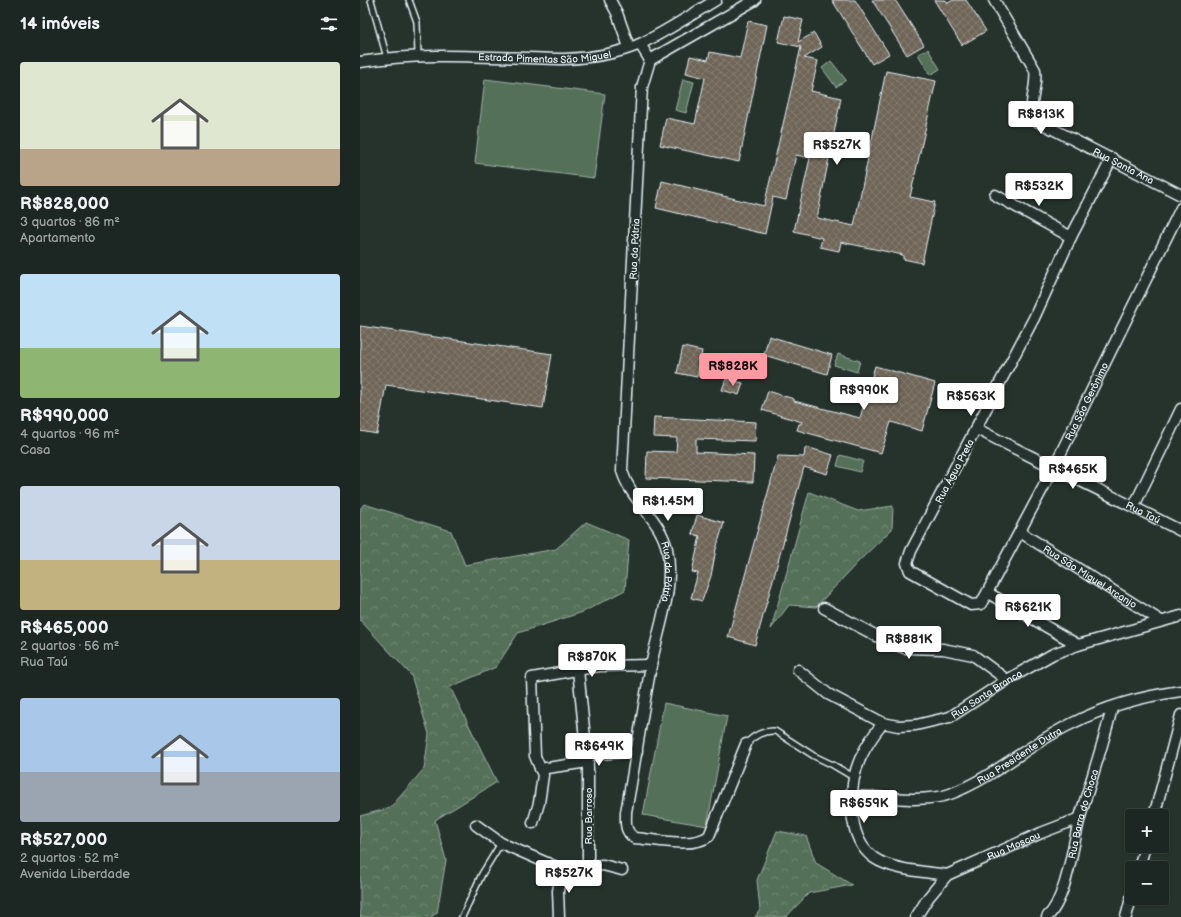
<!DOCTYPE html>
<html lang="pt">
<head>
<meta charset="utf-8">
<style>
  body { margin:0; font-family:"Balsamiq Sans",sans-serif; background:#252e2a; color:#f1f3f6; height:100vh; display:flex; flex-direction:column; font-size:15px; white-space:nowrap }
  * { box-sizing:border-box; margin:0 }
  p { font-size:13px; color:#a0a5a5 }
  .icon { flex:none; width:22px; height:22px; fill:none; stroke:currentColor; stroke-width:2; stroke-linecap:round; stroke-linejoin:round }
  .map { position:relative; flex:1; overflow:hidden }
  .panel { display:flex; flex-direction:column; background:#1c2622; width:360px }
  .panel>* { flex:none }
  .tools { position:absolute; left:765px; top:809px; display:grid; gap:8px }
  .tools a { display:grid; place-items:center; width:44px; height:44px; border-radius:4px; background:#1c2622; box-shadow:0 1px 3px #0004,0 0 0 1px #3a4340; font-size:20px }
  .price { position:absolute; translate:-50% -34px; padding:0 9px; border-radius:4px; background:#fff; color:#222; font-size:13px; line-height:26px; filter:drop-shadow(0 1px 2px #0008) }
  .price::after { content:''; position:absolute; left:50%; top:24px; width:12px; height:9px; margin-left:-6px; background:inherit; clip-path:polygon(0 0,100% 0,50% 100%) }
  .price.on { background:#ff9aa2; color:#111 }
  ul { padding:0; list-style:none }
  li { display:grid; align-content:center; gap:8px; height:212px; padding:0 20px }
  li span { display:grid; place-items:center; height:124px; border-radius:4px; color:#555 }
  li>.icon { margin-inline-start:auto }
  span .icon { width:72px; height:72px; fill:#fffc; stroke-width:1 }
  li b { font-size:17px }
  h2 { display:flex; justify-content:space-between; align-items:center; height:48px; padding:0 20px; font-size:17px }
  main { display:flex; flex:1; min-height:0 }
  .map>svg:first-child { display:block }
</style>
</head>
<body>
<main>
<section class="panel">
<h2>14 imóveis<svg class="icon" aria-label="filters" viewBox="0 0 24 24"><path d="M4 7h16M4 17h16"/><circle cx="9" cy="7" r="2"/><circle cx="15" cy="17" r="2"/></svg></h2>
<ul>
<li><span style="background:linear-gradient(#dfe7d0 70%,#b9a48a 0)"><svg class="icon" aria-label="home" viewBox="0 0 24 24"><path d="M3 11l9-7 9 7M6 9v11h12V9"/></svg></span><div><b>R$828,000</b><p>3 quartos · 86 m²</p><p>Apartamento</p></div></li>
<li><span style="background:linear-gradient(#bfe0f5 60%,#8fb573 0)"><svg class="icon" aria-label="home" viewBox="0 0 24 24"><path d="M3 11l9-7 9 7M6 9v11h12V9"/></svg></span><div><b>R$990,000</b><p>4 quartos · 96 m²</p><p>Casa</p></div></li>
<li><span style="background:linear-gradient(#c9d6e8 60%,#c2b280 0)"><svg class="icon" aria-label="home" viewBox="0 0 24 24"><path d="M3 11l9-7 9 7M6 9v11h12V9"/></svg></span><div><b>R$465,000</b><p>2 quartos · 56 m²</p><p>Rua Taú</p></div></li>
<li><span style="background:linear-gradient(#a9c7e8 60%,#9aa5b1 0)"><svg class="icon" aria-label="home" viewBox="0 0 24 24"><path d="M3 11l9-7 9 7M6 9v11h12V9"/></svg></span><div><b>R$527,000</b><p>2 quartos · 52 m²</p><p>Avenida Liberdade</p></div></li>
</ul>
</section>
<div class="map">
<svg width="821" height="917" viewBox="0 0 821 917">
  <defs>
    <pattern id="forest-crowns" width="20" height="18" patternUnits="userSpaceOnUse"><rect width="20" height="18" fill="#547058"/><path d="M2 6a3 3 0 1 1 6 0M12 15a3 3 0 1 1 6 0" fill="none" stroke="#6d8571"/></pattern>
    <pattern id="building-cross-hatch" width="8" height="8" patternUnits="userSpaceOnUse"><rect width="8" height="8" fill="#706658"/><path d="M0 0l8 8M0 8l8-8" fill="none" stroke="#847c71"/></pattern>
  </defs>
  <rect width="100%" height="100%" fill="#26332d"/>
  <filter id="ink" filterUnits="userSpaceOnUse"><feTurbulence type="fractalNoise" baseFrequency=".025" numOctaves="2"/><feDisplacementMap in="SourceGraphic" scale="8" xChannelSelector="R" yChannelSelector="G"/><feConvolveMatrix kernelMatrix="1 2 1 2 8 2 1 2 1" color-interpolation-filters="sRGB"/></filter>
  <g filter="url(#ink)">
    <path fill="url(#forest-crowns)" stroke="#9eb0a8" d="M449 492 498 511 533 506 532 529 498 562 456 607 429 605 411 629Z
      M4 504 91 531 105 565 196 549 226 522 269 540 265 590 223 612 158 633 136 667 90 687 137 782 75 820 86 860 77 913 71 917H0V816L30 808 64 769 69 734 51 675 0 620V509Z
      M417 831 446 836 456 863 492 885 449 893 426 917H395L400 910 397 880Z"/>
    <path fill="#547058" stroke="#9eb0a8" d="M568 49 580 69 570 75 558 54Z
      M471 61 486 80 476 87 462 68Z
      M125 79 245 94 234 178 115 163Z
      M323 79 334 82 326 113 315 110Z
      M478 354 500 361 497 372 474 365Z
      M480 455 503 461 500 472 477 466Z
      M304 703 367 716 347 826 283 815Z"/>
    <path fill="url(#building-cross-hatch)" stroke="#e8f1f8" d="M472 0H495L529 54 512 64Z
      M512 0H535L564 45 547 55Z
      M574 0H586L588 3 593 0H606L626 31 602 45Z
      M424 16 443 20 438 42 454 33 462 47 444 58 458 61 451 91 481 98 457 218 494 226 526 71 576 81 550 197 575 202 562 263 543 259V255L481 242 479 251 460 247 462 238 434 231 450 158 436 155 426 200 413 197 405 234 296 208 302 181 404 206 441 47 418 42Z
      M388 21 407 25 379 162 300 145 306 118 335 124 345 78 326 73 330 56 348 60 350 52 380 58Z
      M0 326 192 354 183 408 26 385 17 434 0 431Z
      M409 336 472 355 467 374 404 355Z
      M323 347 342 351 337 377 317 373Z
      M515 366 575 383 562 431 531 422 521 453 437 430 439 424H441L442 422 402 410 408 391 434 399V401L500 418Z
      M366 379 383 383 379 395 362 390Z
      M294 417 396 422 395 441 336 439V452L394 455 393 482 286 478 287 451 316 452 317 438 293 437Z
      M446 447 473 455 467 474 444 467 395 645 368 637 418 456 444 457 445 448Z
      M337 515 364 523 356 549 351 576 342 601 331 598 338 573 332 572 340 536 332 534Z"/>
    <g fill="none" stroke-linecap="round" stroke-linejoin="round">
      <defs>
        <path id="lane" d="M11 0 27 58
          M49 0 57 22 58 56
          M386 744C393 736 404 730 415 731L454 756 473 765 495 778
          M102 917 122 874 141 843"/>
        <g id="street">
          <path d="M250 0 257 13 269 47"/>
          <path id="s1" d="M634 0 675 70C678 89 665 108 677 121L821 195"/>
          <path id="s2" d="M280 44 290 60 282 87 262 471C271 501 300 518 307 549 315 588 298 628 291 666 282 714 275 763 266 812 266 823 264 830 274 838 294 839 332 849 349 836L386 744"/>
          <path d="M290 60 395 0"/>
          <path id="s3" d="M0 62C68 51 136 58 204 59 229 58 257 54 280 44 306 32 331 15 356 0"/>
          <path id="s4" d="M752 158 711 237 674 318 551 551 547 563 550 571 611 605 621 604 693 469 821 208"/>
          <path d="M635 195 711 237"/>
          <path id="s5" d="M617 429C684 464 753 496 821 531"/>
          <path d="M774 506 821 409"/>
          <path id="s6" d="M660 532 801 621"/>
          <path d="M628 593 718 645"/>
          <path d="M464 608 528 642 545 648 583 649 613 655 647 680"/>
          <path d="M218 670 228 768V866"/>
          <path id="s7" d="M438 670 468 694 523 723 538 726 556 725 590 717 647 680 693 654 718 645 821 616"/>
          <path d="M523 723C514 734 506 746 500 759 488 787 486 838 514 858 531 870 567 872 587 875"/>
          <path d="M227 755 277 751"/>
          <path d="M180 769 228 762"/>
          <path id="s8" d="M493 796C519 797 566 803 590 794 633 778 669 744 711 724 744 707 784 696 821 691"/>
          <path d="M794 816 821 715"/>
          <path d="M173 823 179 803 183 775 175 756 172 678 239 666 291 665"/>
          <path d="M116 825 141 843 201 869 243 865 262 870"/>
          <path d="M779 868 785 846"/>
          <path d="M199 917 198 891 200 880 216 867"/>
          <path id="s9" d="M556 917 568 898 587 875 681 833 720 818"/>
          <path id="s10" d="M687 917C707 899 713 843 720 817 731 780 743 745 752 708"/>
          <path d="M766 917 772 895"/>
        </g>
      </defs>
      <use href="#lane" stroke="#e8f1f8" stroke-width="8"/>
      <use href="#street" stroke="#e8f1f8" stroke-width="13"/>
      <use href="#lane" stroke="#26332d" stroke-width="5"/>
      <use href="#street" stroke="#26332d" stroke-width="10"/>
    </g>
  </g>
  <g text-anchor="middle" stroke-width="4" stroke-linejoin="round" paint-order="stroke">
    <g font-size="10" fill="#e8f1f8" stroke="#26332d">
      <text dy="4" stroke="none"><textPath href="#s3" startOffset="185">Estrada Pimentas São Miguel</textPath></text>
      <text dy="4" stroke="none"><textPath href="#s1" startOffset="231">Rua Santa Ana</textPath></text>
      <text transform="translate(274 249) rotate(-87)" y="4">Rua da Pátria</text>
      <text dy="4" stroke="none"><textPath href="#s4" startOffset="771">Rua São Gerônimo</textPath></text>
      <text transform="translate(594 471) rotate(-62)" y="4">Rua Água Preta</text>
      <text dy="4" stroke="none"><textPath href="#s5" startOffset="186">Rua Taú</textPath></text>
      <text dy="4" stroke="none"><textPath href="#s2" startOffset="545">Rua da Pátria</textPath></text>
      <text dy="4" stroke="none"><textPath href="#s6" startOffset="83">Rua São Miguel Arcanjo</textPath></text>
      <text dy="4" stroke="none"><textPath href="#s7" startOffset="212">Rua Santa Branca</textPath></text>
      <text dy="4" stroke="none"><textPath href="#s8" startOffset="177">Rua Presidente Dutra</textPath></text>
      <text dy="4" stroke="none"><textPath href="#s10" startOffset="110">Rua Barra do Choca</textPath></text>
      <text transform="translate(228 816) rotate(-90)" y="4">Rua Barroso</text>
      <text dy="4" stroke="none"><textPath href="#s9" startOffset="125">Rua Moscou</textPath></text>
    </g>
  </g>
</svg>
<div class="tools">
<a>+</a>
<a>−</a>
</div>
<b class="price" style="left:681px;top:135px">R$813K</b>
<b class="price" style="left:477px;top:166px">R$527K</b>
<b class="price" style="left:679px;top:207px">R$532K</b>
<b class="price on" style="left:373px;top:387px">R$828K</b>
<b class="price" style="left:504px;top:411px">R$990K</b>
<b class="price" style="left:611px;top:417px">R$563K</b>
<b class="price" style="left:713px;top:490px">R$465K</b>
<b class="price" style="left:308px;top:522px">R$1.45M</b>
<b class="price" style="left:668px;top:628px">R$621K</b>
<b class="price" style="left:549px;top:660px">R$881K</b>
<b class="price" style="left:232px;top:678px">R$870K</b>
<b class="price" style="left:239px;top:767px">R$649K</b>
<b class="price" style="left:504px;top:824px">R$659K</b>
<b class="price" style="left:209px;top:894px">R$527K</b>
</div>
</main>
</body>
</html>
